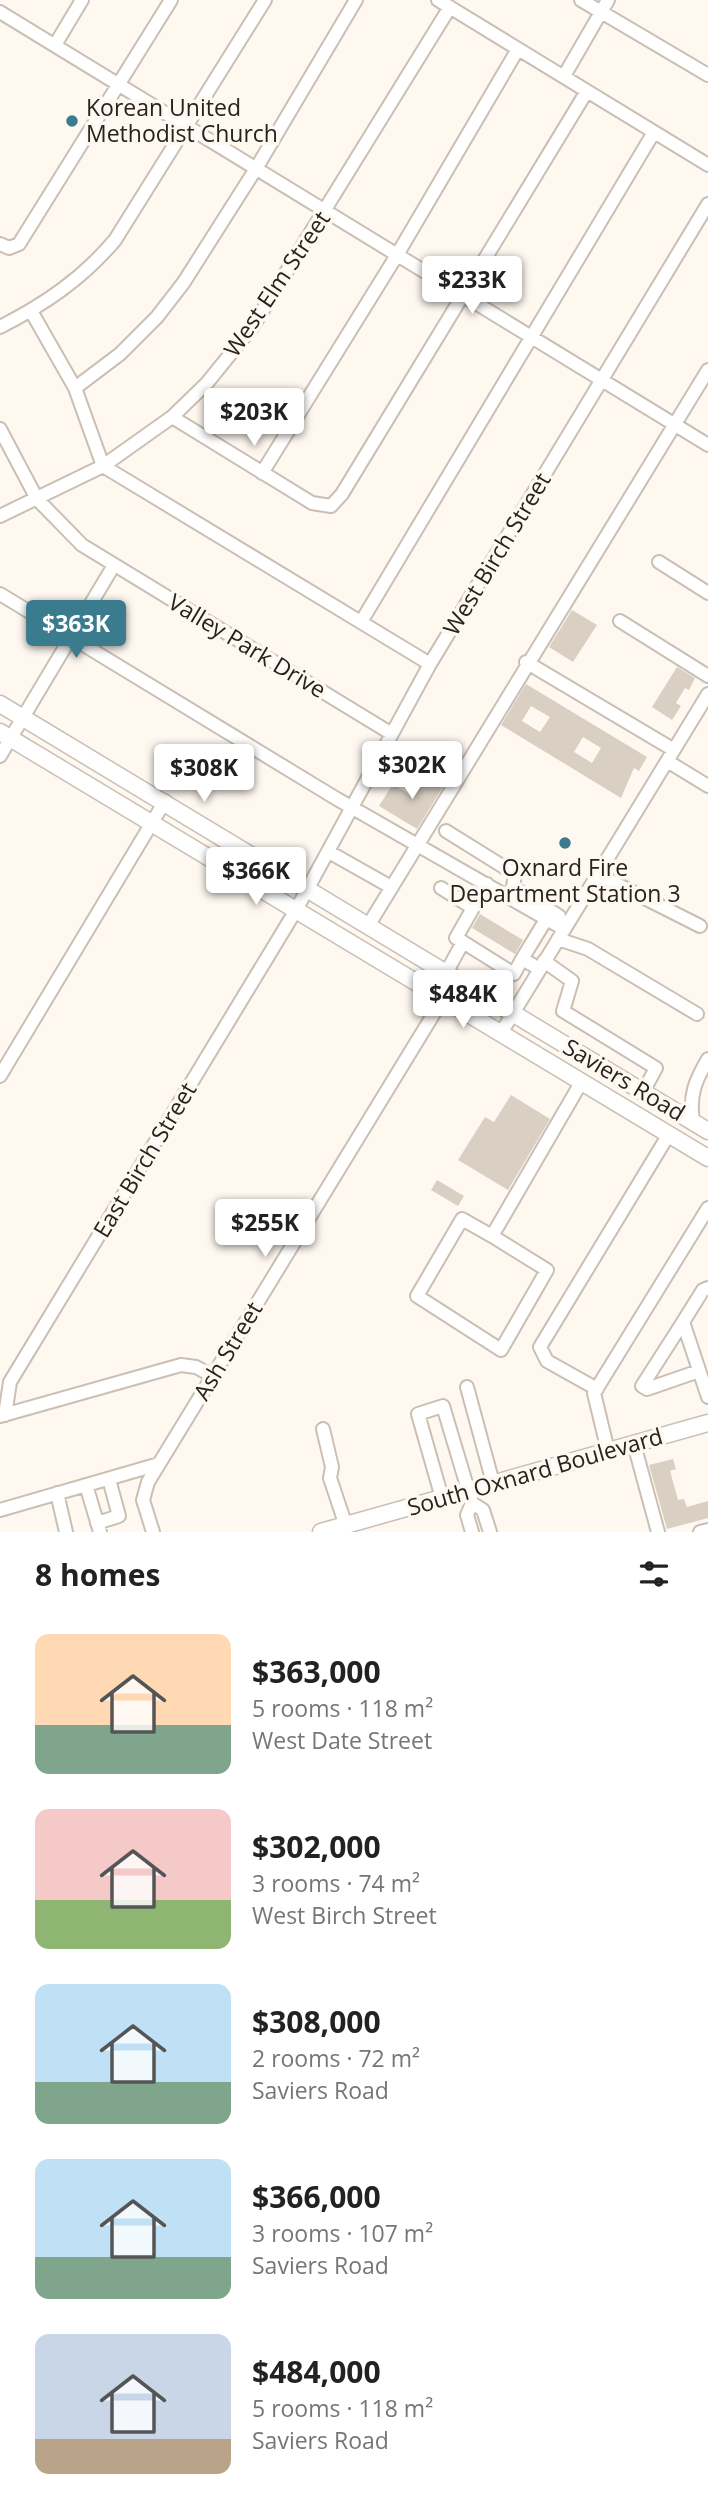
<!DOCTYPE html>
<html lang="en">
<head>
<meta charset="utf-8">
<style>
  body { margin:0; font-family:"Open Sans",sans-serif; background:#f2f2f2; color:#222; height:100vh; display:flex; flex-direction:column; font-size:26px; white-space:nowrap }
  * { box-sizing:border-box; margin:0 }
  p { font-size:23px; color:#767676 }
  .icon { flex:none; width:38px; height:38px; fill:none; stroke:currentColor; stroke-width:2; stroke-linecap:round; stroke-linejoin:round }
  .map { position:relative; height:1532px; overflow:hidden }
  .details { display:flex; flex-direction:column; background:#fff; flex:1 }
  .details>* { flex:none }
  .price { position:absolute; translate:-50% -60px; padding:0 16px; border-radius:7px; background:#fff; color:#222; font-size:23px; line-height:46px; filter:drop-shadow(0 2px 4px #0008) }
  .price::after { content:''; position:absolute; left:50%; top:42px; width:21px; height:16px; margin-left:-10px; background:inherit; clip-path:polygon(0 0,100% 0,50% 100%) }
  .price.selected { background:#3a7b8e; color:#fff }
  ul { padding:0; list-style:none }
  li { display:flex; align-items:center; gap:21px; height:175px; padding:0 35px }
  li span { display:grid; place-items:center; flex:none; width:196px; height:140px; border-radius:14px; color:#555 }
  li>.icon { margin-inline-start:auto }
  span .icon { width:84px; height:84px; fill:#fffc; stroke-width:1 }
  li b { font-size:30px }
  h2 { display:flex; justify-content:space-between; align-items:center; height:84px; padding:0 35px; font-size:30px }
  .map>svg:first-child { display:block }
</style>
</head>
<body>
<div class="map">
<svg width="708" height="1532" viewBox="0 0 708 1532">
  <rect width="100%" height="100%" fill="#fff8f1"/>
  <path fill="#d9cfc3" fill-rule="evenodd" d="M572 610 597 625 573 662 549 647Z
    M677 667 695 678 689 690 685 688 676 703 681 706 672 720 652 707Z
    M526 684 647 757 639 771 634 768 621 798 501 725ZM531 706 550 717 540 732 522 721ZM583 737 601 748 592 763 574 752Z
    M425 774 444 785 417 829 379 806 393 784 412 796Z
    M480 914 523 940 515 954 472 928Z
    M511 1095 550 1119 508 1190 458 1160 485 1117 494 1122Z
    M437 1180 464 1196 458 1206 431 1190Z
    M673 1459 676 1469 670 1471 678 1500 684 1499 687 1507 708 1501V1518L667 1529 649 1465Z"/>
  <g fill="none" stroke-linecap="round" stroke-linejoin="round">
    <defs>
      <path id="minor" d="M438 0 708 165
        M581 0 708 75
        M0 12 708 445
        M55 45 82 0
        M564 76 608 0
        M0 244 9 248 19 244 171 0
        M31 311 75 388 103 466 430 664
        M0 327C45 304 82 279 115 240L265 0
        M75 388 120 354 157 317 184 282 257 167 356 0
        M172 417 312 503 331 506 342 494 587 91
        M0 429 37 499 82 545 392 734
        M262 473 397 255 518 49
        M0 516 103 466 172 417 207 383 253 326 450 7
        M659 562 708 593
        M0 594 337 799 564 929
        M620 621 708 676
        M361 622 654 132
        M526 662 674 750
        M0 756 114 565
        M667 761 708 786
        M446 831 515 874 513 887 559 916
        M329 852 391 887
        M597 874 700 926
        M441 888 473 908 456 938 463 942
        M473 908 487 884
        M368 926 708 370
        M558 939 588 949 697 1014
        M522 959 547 918
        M544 961 572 981 563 1011 656 1068 643 1092
        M446 973 463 942 514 974 522 959 540 969
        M501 1033 708 694
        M0 1076 165 801
        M693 1122C689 1095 695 1081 708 1059
        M492 1236 462 1219 417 1296 501 1350 547 1270 492 1236 582 1081
        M708 1288 703 1290 683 1322 708 1397
        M683 1322 642 1386 647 1389 699 1371
        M467 1387 493 1483
        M597 1389 547 1361 540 1347 669 1134
        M5 1415 10 1382 296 910 430 664 708 204
        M0 1416 181 1365 196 1367 213 1376
        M323 1429 332 1467 330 1478 346 1526
        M634 1444 658 1532
        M608 1451 594 1393 708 1208
        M86 1485 100 1532
        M57 1493 66 1532
        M442 1498 418 1414 443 1406 472 1503 467 1515 472 1532
        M472 1503 483 1510 490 1532
        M0 1510 159 1464
        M97 1523 119 1516 109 1479
        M153 1532 143 1500 148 1482 444 997
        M700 1532 708 1530"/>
      <path id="major" d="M0 704 708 1131
        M0 732 708 1158
        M321 1532 708 1423"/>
    </defs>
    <use href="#minor" stroke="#cabfb4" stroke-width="16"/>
    <use href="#major" stroke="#cabfb4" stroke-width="19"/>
    <use href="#minor" stroke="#fff" stroke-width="12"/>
    <use href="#major" stroke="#fff" stroke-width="16"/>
  </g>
  <g fill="#3a7b8e" stroke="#fff8f1" stroke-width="2.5">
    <circle cx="72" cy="121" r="7"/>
    <circle cx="565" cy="843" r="7"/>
  </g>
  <g text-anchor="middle" stroke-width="7" stroke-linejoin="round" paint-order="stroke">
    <g font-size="23" fill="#26221e" stroke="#fff8f1" text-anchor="start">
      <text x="86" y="116">Korean United<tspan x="86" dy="26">Methodist Church</tspan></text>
      <text x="565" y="876" text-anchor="middle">Oxnard Fire<tspan x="565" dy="26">Department Station 3</tspan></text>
    </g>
    <g font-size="23" fill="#26221e" stroke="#fff8f1">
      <text transform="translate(277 284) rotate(-56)" y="8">West Elm Street</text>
      <text transform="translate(497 554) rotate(-59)" y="8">West Birch Street</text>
      <text transform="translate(247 646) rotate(31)" y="8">Valley Park Drive</text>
      <text transform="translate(624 1080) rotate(31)" y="8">Saviers Road</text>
      <text transform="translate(145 1160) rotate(-59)" y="8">East Birch Street</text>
      <text transform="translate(228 1351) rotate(-59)" y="8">Ash Street</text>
      <text transform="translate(535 1472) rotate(-16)" y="8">South Oxnard Boulevard</text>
    </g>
  </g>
</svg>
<b class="price" style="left:472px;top:316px">$233K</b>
<b class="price" style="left:254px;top:448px">$203K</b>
<b class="price selected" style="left:76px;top:660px">$363K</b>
<b class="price" style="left:412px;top:801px">$302K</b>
<b class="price" style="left:204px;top:804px">$308K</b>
<b class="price" style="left:256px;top:907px">$366K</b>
<b class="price" style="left:463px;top:1030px">$484K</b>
<b class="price" style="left:265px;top:1259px">$255K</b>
</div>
<section class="details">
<h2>8 homes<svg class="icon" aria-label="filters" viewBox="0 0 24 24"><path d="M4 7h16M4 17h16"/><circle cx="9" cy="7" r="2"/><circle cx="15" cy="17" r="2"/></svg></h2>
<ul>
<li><span style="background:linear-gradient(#ffd9b3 65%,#7fa58c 0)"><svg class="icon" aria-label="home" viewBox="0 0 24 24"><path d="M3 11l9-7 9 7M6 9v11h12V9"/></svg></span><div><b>$363,000</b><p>5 rooms · 118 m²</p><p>West Date Street</p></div></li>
<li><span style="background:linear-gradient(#f6c9c9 65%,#8fb573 0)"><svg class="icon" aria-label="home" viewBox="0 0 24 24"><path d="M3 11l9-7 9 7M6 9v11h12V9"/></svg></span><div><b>$302,000</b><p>3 rooms · 74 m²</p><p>West Birch Street</p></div></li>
<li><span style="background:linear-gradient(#bfe0f5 70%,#7fa58c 0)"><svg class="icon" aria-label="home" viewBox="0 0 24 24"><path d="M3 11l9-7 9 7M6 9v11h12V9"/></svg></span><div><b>$308,000</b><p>2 rooms · 72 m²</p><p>Saviers Road</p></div></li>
<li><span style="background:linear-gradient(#bfe0f5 70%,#7fa58c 0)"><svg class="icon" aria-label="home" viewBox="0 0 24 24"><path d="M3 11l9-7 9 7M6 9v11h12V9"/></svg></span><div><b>$366,000</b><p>3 rooms · 107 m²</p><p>Saviers Road</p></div></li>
<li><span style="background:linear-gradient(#c9d6e8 75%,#b9a48a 0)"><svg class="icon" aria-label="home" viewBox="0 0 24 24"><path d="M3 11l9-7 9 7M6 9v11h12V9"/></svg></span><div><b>$484,000</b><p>5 rooms · 118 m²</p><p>Saviers Road</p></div></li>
</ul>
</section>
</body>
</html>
